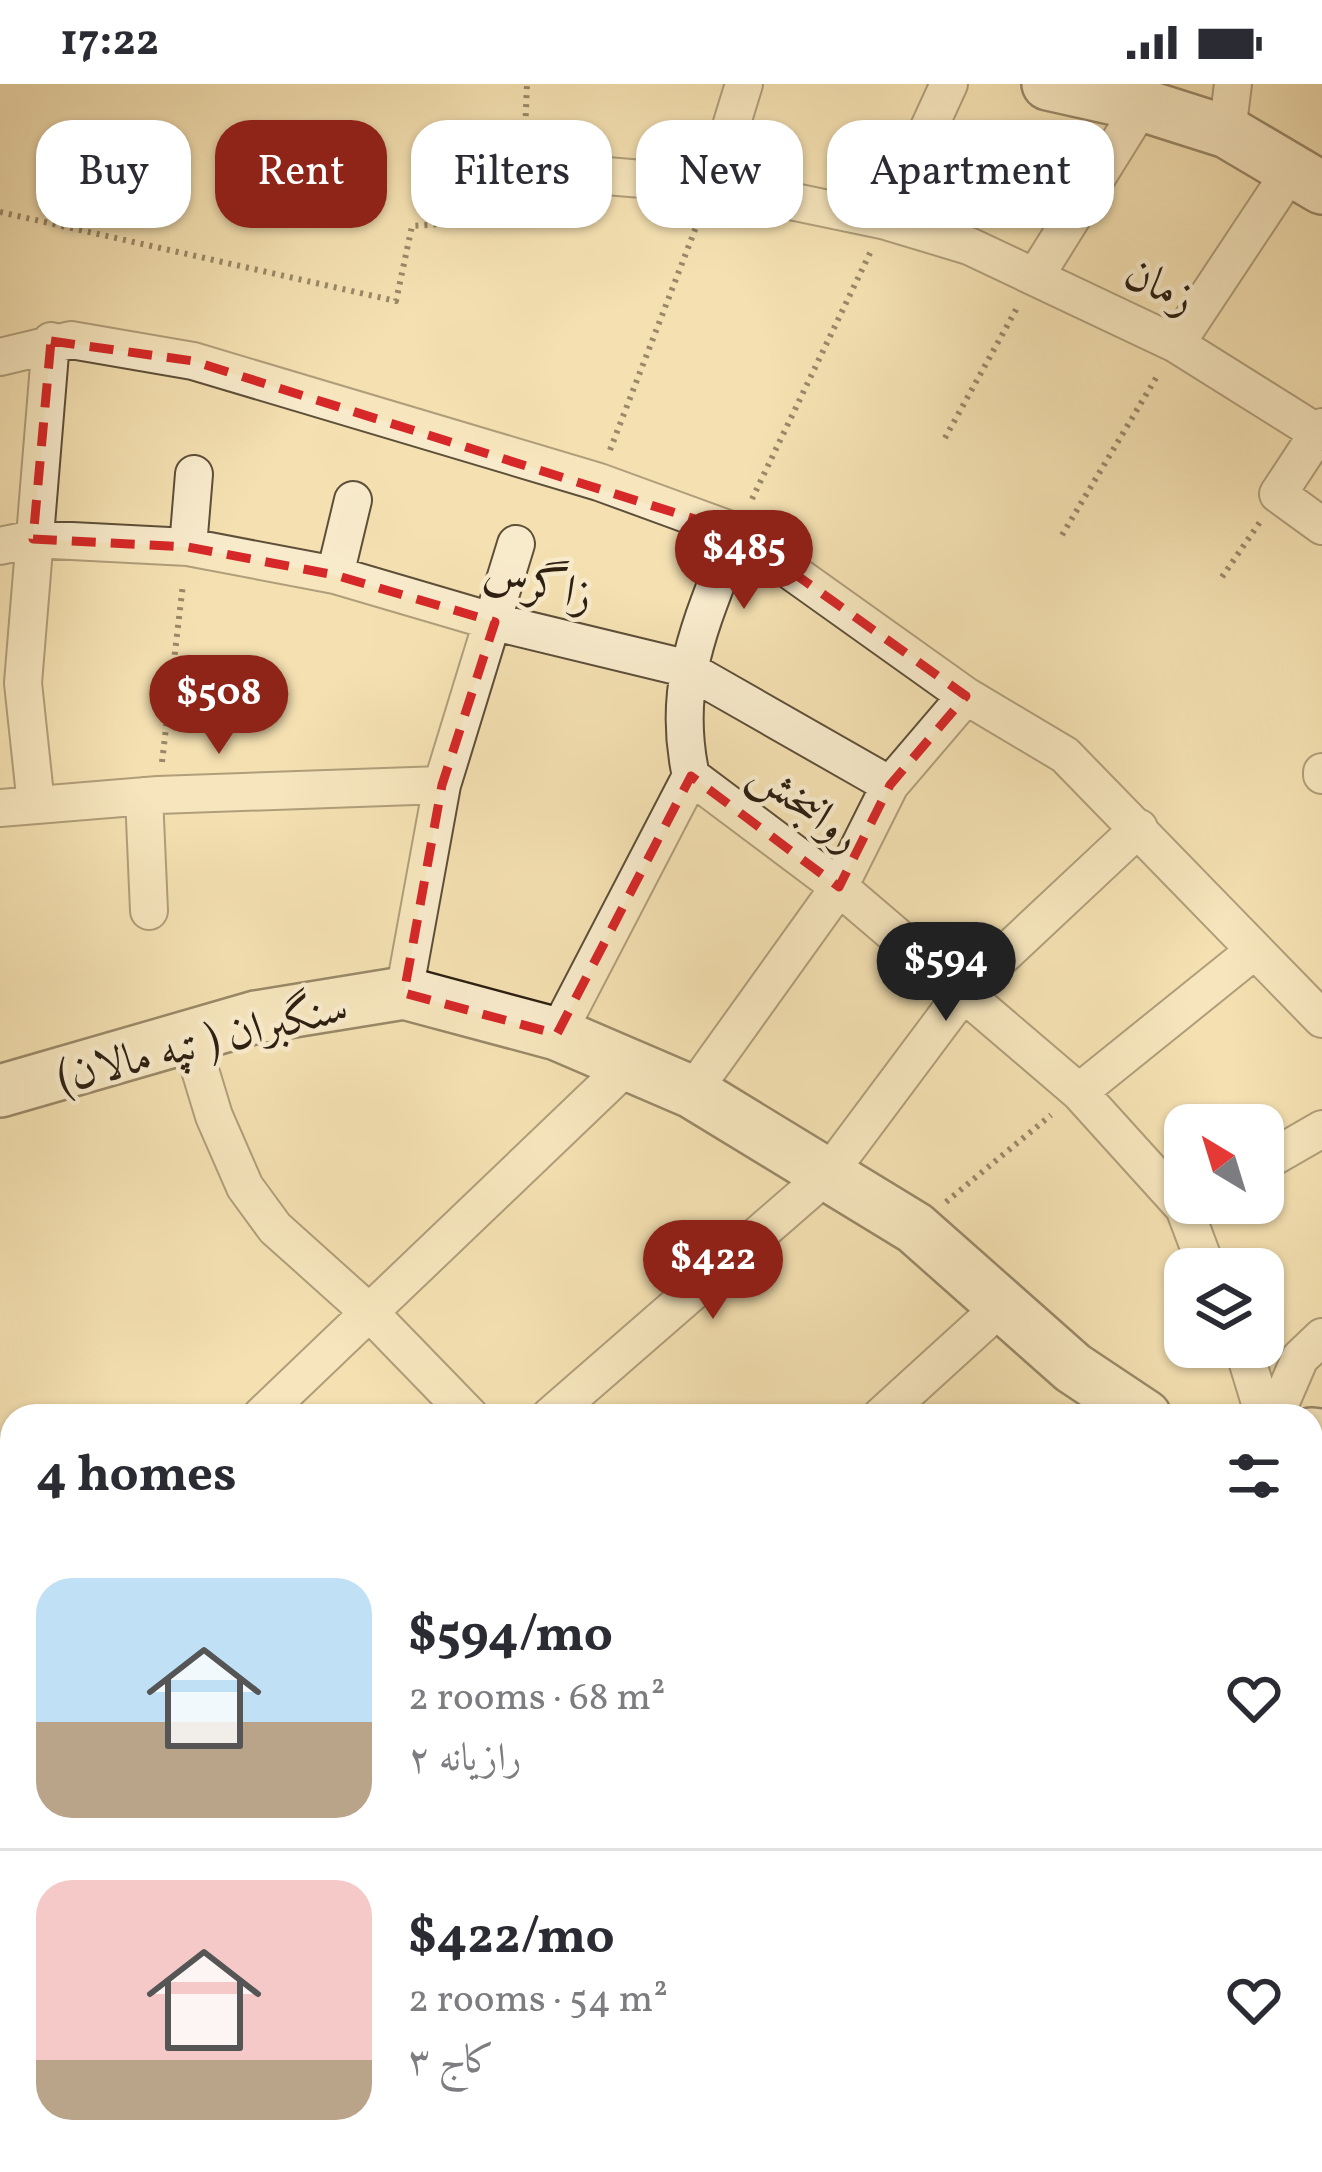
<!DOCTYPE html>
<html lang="en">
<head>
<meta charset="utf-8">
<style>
  body { margin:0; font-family:Vollkorn,Amiri,serif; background:#f7f7f7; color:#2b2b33; height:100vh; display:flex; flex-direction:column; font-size:45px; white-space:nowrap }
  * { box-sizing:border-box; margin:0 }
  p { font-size:39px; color:#7c7c81 }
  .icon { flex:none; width:66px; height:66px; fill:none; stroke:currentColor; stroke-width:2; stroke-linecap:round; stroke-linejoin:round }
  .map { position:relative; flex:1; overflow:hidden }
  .panel { position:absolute; left:0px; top:1320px; width:1323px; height:768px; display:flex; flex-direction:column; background:#fff; border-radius:36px 36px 0 0; box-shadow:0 3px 9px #0004 }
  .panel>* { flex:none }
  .guide { position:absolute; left:36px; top:36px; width:1251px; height:108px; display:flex; gap:24px }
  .needle { width:78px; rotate:322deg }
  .buttons { position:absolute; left:1164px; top:1020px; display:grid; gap:24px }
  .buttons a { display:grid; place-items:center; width:120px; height:120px; border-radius:24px; background:#fff; box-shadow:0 3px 9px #0004; font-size:60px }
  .price { position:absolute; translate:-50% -102px; padding:0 27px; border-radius:42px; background:#8f2418; color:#fff; font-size:39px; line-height:78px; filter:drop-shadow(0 3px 6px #0008) }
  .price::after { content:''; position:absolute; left:50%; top:72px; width:36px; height:27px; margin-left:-18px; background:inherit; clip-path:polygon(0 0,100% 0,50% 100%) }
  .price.on { background:#222; color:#fff }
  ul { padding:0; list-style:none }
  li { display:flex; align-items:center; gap:36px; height:300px; padding:0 36px }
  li+li { border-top:3px solid #e1e1e2 }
  li span { display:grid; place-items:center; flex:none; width:336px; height:240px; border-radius:36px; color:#555 }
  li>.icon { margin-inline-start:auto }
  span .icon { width:144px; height:144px; fill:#fffc; stroke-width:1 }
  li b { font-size:51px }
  h2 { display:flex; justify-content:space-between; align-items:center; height:144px; padding:0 36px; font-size:51px }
  .tag { padding:0 42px; border-radius:36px; background:#fff; box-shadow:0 3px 9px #0004; font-size:42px; line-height:108px }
  .tag.on { background:#8f2418; color:#fff }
  .status { display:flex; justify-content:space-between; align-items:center; height:84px; padding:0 60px; background:#fff; direction:ltr }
  .status svg { height:33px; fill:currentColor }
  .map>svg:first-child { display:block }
</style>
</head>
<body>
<div class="status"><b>17:22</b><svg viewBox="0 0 49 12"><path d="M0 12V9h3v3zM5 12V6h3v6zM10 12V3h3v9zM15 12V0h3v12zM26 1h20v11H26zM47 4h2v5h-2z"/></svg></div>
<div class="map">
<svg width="1322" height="2088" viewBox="0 0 1322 2088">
  <rect width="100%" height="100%" fill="#f4e0b1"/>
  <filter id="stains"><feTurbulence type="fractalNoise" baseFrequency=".00167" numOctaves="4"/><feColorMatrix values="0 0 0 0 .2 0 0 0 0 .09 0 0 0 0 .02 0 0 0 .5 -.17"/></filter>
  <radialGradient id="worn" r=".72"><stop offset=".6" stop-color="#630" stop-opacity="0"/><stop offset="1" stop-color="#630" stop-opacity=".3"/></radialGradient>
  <path fill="#bdc28a" stroke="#74704e" stroke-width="3" d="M257 2076H806L809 2088H252Z"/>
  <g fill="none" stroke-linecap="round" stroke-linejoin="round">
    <defs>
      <path id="minor" d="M1227 48 1233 0
        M524 85 713 101 886 137 969 162 1176 260 1318 349
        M713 101 744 0
        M886 137 949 0
        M1035 193 1142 21
        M1176 260 1292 85
        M0 273 71 256 193 277 599 398 736 448 966 612
        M1322 343 1278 410 1322 442
        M0 462 33 455 188 463 335 491 495 538 685 584 890 701 966 612 1065 671 1322 935
        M188 463 194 390
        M335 491 353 416
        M1322 688V691
        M691 692 839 803 1079 1008 1184 1124 1207 1185
        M144 712 149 827
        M36 721 23 599 51 257
        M0 724 158 711 442 701
        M404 909 442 701 516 460
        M557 950 691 692C670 598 704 534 736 448
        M190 953 214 1032 245 1103 275 1144 372 1231 470 1332
        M692 1008 839 803 890 701
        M1079 1008 1254 867
        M1263 1079 1322 1045
        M1243 1263 1264 1332
        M261 1332 629 980
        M550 1332 828 1090 964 908 1139 744
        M881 1332 1005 1219
        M1275 1332 1300 1274 1322 1253
        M1311 1509 1322 1498
        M1311 1663 1322 1674
        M1311 1795 1322 1786
        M1311 1962 1322 1953
        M1166 2076 1178 2088
        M964 2088 979 2076"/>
      <path id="secondary" d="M1048 0 1142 21 1227 48 1322 104
        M0 1007 256 933 404 909 557 950 692 1008 915 1144 1073 1284 1145 1332
        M1311 1350 1322 1351"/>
    </defs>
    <use href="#minor" stroke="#5e4f39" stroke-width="40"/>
    <use href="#secondary" stroke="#2c1f11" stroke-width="56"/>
    <path stroke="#2c1f11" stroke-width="6" stroke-dasharray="3 6" stroke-linecap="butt" d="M525 50 527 0
      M0 128 396 217 412 142 486 137 505 111
      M945 354 1018 222
      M610 366 698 138
      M752 415 871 167
      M1062 451 1159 289
      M1222 493 1260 438
      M162 678 183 500
      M946 1118 1051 1031"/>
    <use href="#minor" stroke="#f8ebcc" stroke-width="36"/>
    <use href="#secondary" stroke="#f8ebcc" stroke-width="51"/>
  </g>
  <path d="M0 0H1322V2088H0ZM51 257 193 277 736 448 966 612 890 701 839 803 691 692 557 950 404 909 442 701 495 538 335 491 188 463 33 455Z" fill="#f4e0b1" fill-opacity=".55" fill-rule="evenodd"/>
  <path fill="none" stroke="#d62828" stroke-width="9" stroke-dasharray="24 15" stroke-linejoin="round" d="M51 257 193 277 736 448 966 612 890 701 839 803 691 692 557 950 404 909 442 701 495 538 335 491 188 463 33 455Z"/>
  <g text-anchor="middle" stroke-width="9" stroke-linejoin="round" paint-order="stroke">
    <g font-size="45" fill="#2c1f11" stroke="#f8ebcc">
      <text transform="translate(1161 200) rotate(26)" y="16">زمان</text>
      <text transform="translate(539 498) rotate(14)" y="16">زاگرس</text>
      <text transform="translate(807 719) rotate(37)" y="16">روانبخش</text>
      <text transform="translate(202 956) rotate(-14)" y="16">سنگبران ( تپه مالان)</text>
    </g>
  </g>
  <rect width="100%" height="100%" filter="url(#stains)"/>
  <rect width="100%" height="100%" fill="url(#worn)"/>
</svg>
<div class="buttons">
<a><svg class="needle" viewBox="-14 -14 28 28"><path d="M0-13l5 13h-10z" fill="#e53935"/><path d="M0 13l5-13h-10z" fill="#7c7c81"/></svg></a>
<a><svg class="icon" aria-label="layers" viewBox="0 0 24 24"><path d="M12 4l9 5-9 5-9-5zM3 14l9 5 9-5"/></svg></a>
</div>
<b class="price" style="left:744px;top:528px">$485</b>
<b class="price" style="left:219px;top:673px">$508</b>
<b class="price on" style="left:946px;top:940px">$594</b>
<b class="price" style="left:713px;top:1238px">$422</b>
<div class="guide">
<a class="tag">Buy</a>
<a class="tag on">Rent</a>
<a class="tag">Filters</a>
<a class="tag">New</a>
<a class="tag">Apartment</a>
</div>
<section class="panel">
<h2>4 homes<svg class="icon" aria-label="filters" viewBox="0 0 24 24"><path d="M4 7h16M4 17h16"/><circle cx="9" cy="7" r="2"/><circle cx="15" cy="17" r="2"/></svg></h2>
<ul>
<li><span style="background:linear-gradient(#bfe0f5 60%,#b9a48a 0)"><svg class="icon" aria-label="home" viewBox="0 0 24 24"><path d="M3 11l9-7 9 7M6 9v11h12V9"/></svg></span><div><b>$594/mo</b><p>2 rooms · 68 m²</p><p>رازیانه ۲</p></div><svg class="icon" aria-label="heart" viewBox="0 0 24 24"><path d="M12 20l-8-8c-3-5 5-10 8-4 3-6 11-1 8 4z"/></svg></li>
<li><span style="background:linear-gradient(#f6c9c9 75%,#b9a48a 0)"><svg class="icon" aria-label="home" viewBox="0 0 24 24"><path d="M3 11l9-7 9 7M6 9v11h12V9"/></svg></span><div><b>$422/mo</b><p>2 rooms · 54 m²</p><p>کاج ۳</p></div><svg class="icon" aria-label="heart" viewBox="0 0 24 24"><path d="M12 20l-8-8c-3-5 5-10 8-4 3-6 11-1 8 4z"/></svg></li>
</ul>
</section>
</div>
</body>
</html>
